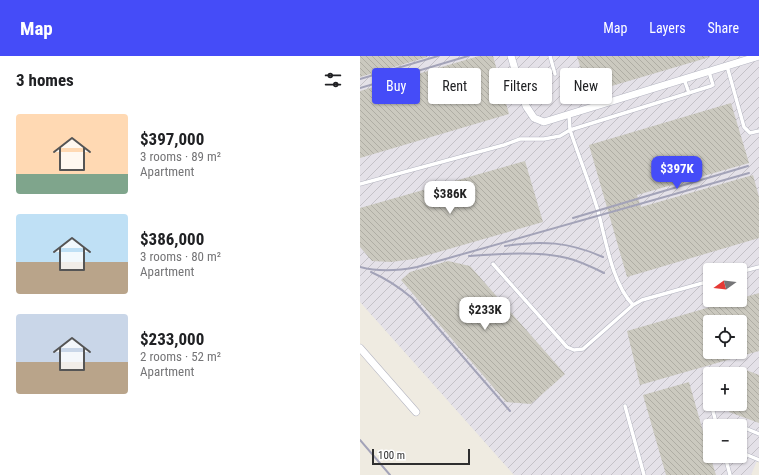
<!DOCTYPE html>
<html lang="en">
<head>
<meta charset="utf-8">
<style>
  body { margin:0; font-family:"Roboto Condensed",sans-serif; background:#f2f2f2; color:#202124; height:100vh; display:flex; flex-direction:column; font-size:15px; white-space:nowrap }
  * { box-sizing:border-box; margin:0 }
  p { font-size:13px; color:#757577 }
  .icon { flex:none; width:22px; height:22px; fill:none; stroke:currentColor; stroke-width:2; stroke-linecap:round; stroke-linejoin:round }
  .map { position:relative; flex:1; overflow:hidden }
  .details { display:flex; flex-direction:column; background:#fff; width:360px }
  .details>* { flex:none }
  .hud { position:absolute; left:12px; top:12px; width:327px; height:36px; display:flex; gap:8px }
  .needle { width:26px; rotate:255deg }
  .buttons { position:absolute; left:343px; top:207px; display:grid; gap:8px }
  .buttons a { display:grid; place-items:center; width:44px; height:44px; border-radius:4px; background:#fff; box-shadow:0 1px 3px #0004; font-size:20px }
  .scale { position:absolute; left:12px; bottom:10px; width:98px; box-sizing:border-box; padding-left:4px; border:2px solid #2e2e2e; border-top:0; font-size:11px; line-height:14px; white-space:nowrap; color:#2e2e2e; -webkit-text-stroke:3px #fff; paint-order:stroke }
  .price { position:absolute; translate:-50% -34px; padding:0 9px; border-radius:8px; background:#fff; color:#222; font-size:13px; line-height:26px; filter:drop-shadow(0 1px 2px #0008) }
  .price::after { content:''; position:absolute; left:50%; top:24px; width:12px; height:9px; margin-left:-6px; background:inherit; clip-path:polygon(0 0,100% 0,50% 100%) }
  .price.on { background:#454cf8; color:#fff }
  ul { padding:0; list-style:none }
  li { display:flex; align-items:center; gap:12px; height:100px; padding:0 16px }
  li span { display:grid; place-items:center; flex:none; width:112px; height:80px; border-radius:4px; color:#555 }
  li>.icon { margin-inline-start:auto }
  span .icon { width:48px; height:48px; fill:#fffc; stroke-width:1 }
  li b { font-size:17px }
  h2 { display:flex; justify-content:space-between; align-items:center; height:48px; padding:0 16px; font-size:17px }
  .chip { padding:0 14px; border-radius:4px; background:#fff; box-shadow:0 1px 3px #0004; font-size:14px; line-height:36px }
  .chip.on { background:#454cf8; color:#fff }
  header { display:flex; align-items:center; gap:24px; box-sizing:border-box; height:56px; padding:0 20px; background:#454cf8; color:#fff }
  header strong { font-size:19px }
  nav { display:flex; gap:22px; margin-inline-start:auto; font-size:14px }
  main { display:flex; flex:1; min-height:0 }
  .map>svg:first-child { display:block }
</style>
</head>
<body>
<header>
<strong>Map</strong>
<nav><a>Map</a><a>Layers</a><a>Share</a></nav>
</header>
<main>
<section class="details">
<h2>3 homes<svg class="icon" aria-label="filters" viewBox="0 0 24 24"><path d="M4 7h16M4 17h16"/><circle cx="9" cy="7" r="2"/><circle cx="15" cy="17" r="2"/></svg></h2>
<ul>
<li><span style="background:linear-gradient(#ffd9b3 75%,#7fa58c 0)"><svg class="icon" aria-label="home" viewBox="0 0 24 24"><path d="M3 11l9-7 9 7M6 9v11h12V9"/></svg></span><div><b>$397,000</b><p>3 rooms · 89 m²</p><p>Apartment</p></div></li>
<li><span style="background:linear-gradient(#bfe0f5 60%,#b9a48a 0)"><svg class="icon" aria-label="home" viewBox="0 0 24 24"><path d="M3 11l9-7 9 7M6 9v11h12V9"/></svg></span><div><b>$386,000</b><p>3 rooms · 80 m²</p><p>Apartment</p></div></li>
<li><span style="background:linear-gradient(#c9d6e8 60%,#b9a48a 0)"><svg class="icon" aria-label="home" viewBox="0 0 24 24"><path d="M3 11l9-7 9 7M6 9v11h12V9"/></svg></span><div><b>$233,000</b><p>2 rooms · 52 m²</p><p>Apartment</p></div></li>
</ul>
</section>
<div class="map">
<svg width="399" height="419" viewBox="0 0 399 419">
  <defs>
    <pattern id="industrial-furrows" width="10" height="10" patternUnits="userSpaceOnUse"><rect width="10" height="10" fill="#e4e1e8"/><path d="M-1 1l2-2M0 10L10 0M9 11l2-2" fill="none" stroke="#c4c1c7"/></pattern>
    <pattern id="building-back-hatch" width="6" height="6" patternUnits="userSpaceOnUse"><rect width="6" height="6" fill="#cbc9bf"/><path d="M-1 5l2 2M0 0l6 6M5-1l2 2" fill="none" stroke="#afada4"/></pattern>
  </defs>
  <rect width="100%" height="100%" fill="#efebe1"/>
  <path fill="url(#industrial-furrows)" fill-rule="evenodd" d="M0 0H399V400L391 419H154L0 246ZM350 214H380V244H350ZM350 266H380V296H350ZM350 318H380V348H350ZM350 370H380V400H350Z"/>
  <path fill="url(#building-back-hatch)" fill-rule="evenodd" d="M0 0H67L68 1 0 21Z
    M119 0H133L149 58 0 102V35Z
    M217 0H350V1L228 37Z
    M371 47 389 107 277 139 281 151 393 119 399 141V182L267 221 229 89Z
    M165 105 183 166 54 203 31 206 12 205 0 191V152Z
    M88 205 110 210 205 318 171 348 146 346 41 224 50 216Z
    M399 237V295L280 329 267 275ZM350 266H380V296H350Z
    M386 314 399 319V367L369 356 372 348H380V329Z
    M329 326 350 400 356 419H306L283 339Z"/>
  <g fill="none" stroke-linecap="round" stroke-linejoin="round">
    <defs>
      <path id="lane" d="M190 0 195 18
        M367 10 384 71 390 77 399 75
        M324 23 329 37
        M0 128 144 89 160 83H184L200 80 210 74 209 59
        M133 208 207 291 214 294 223 293 273 249 282 244 350 225
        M380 216 399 211
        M273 249C252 227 246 185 238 155 230 128 219 101 210 74L351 30 353 29 349 16
        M350 328 347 333 350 343
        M351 348 357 370 366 367 379 370
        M265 350 284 419
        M380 370 399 378
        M380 396 399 404
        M365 400 370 419"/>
      <path id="street" d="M151 0 166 50 174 62 184 66 399 0
        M0 292 56 356"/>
    </defs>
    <use href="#lane" stroke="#b4b5c1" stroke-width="4.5"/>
    <use href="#street" stroke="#b4b5c1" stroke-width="8"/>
    <use href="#lane" stroke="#fff" stroke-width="3.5"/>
    <use href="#street" stroke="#fff" stroke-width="7"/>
    <path stroke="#a3a3b8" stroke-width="2" d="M0 23 78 0
      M0 32 108 0
      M213 162 388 110
      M145 190C182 184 209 186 243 201
      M109 200C139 198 178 195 207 202 220 205 232 211 244 217
      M0 211C19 216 37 215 57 211L389 117
      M11 216C27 223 39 231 52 242L150 355
      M0 384 30 419"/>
  </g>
</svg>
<div class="buttons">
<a><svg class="needle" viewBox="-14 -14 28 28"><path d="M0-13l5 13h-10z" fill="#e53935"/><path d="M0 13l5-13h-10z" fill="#757577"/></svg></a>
<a><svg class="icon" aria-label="locate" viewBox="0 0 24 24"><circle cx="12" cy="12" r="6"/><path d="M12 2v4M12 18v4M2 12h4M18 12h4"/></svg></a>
<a>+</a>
<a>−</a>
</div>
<div class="scale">100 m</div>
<b class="price on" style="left:317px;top:134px">$397K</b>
<b class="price" style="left:90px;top:159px">$386K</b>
<b class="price" style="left:125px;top:275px">$233K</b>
<div class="hud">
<a class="chip on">Buy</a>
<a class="chip">Rent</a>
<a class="chip">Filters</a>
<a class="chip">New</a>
</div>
</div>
</main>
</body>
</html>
